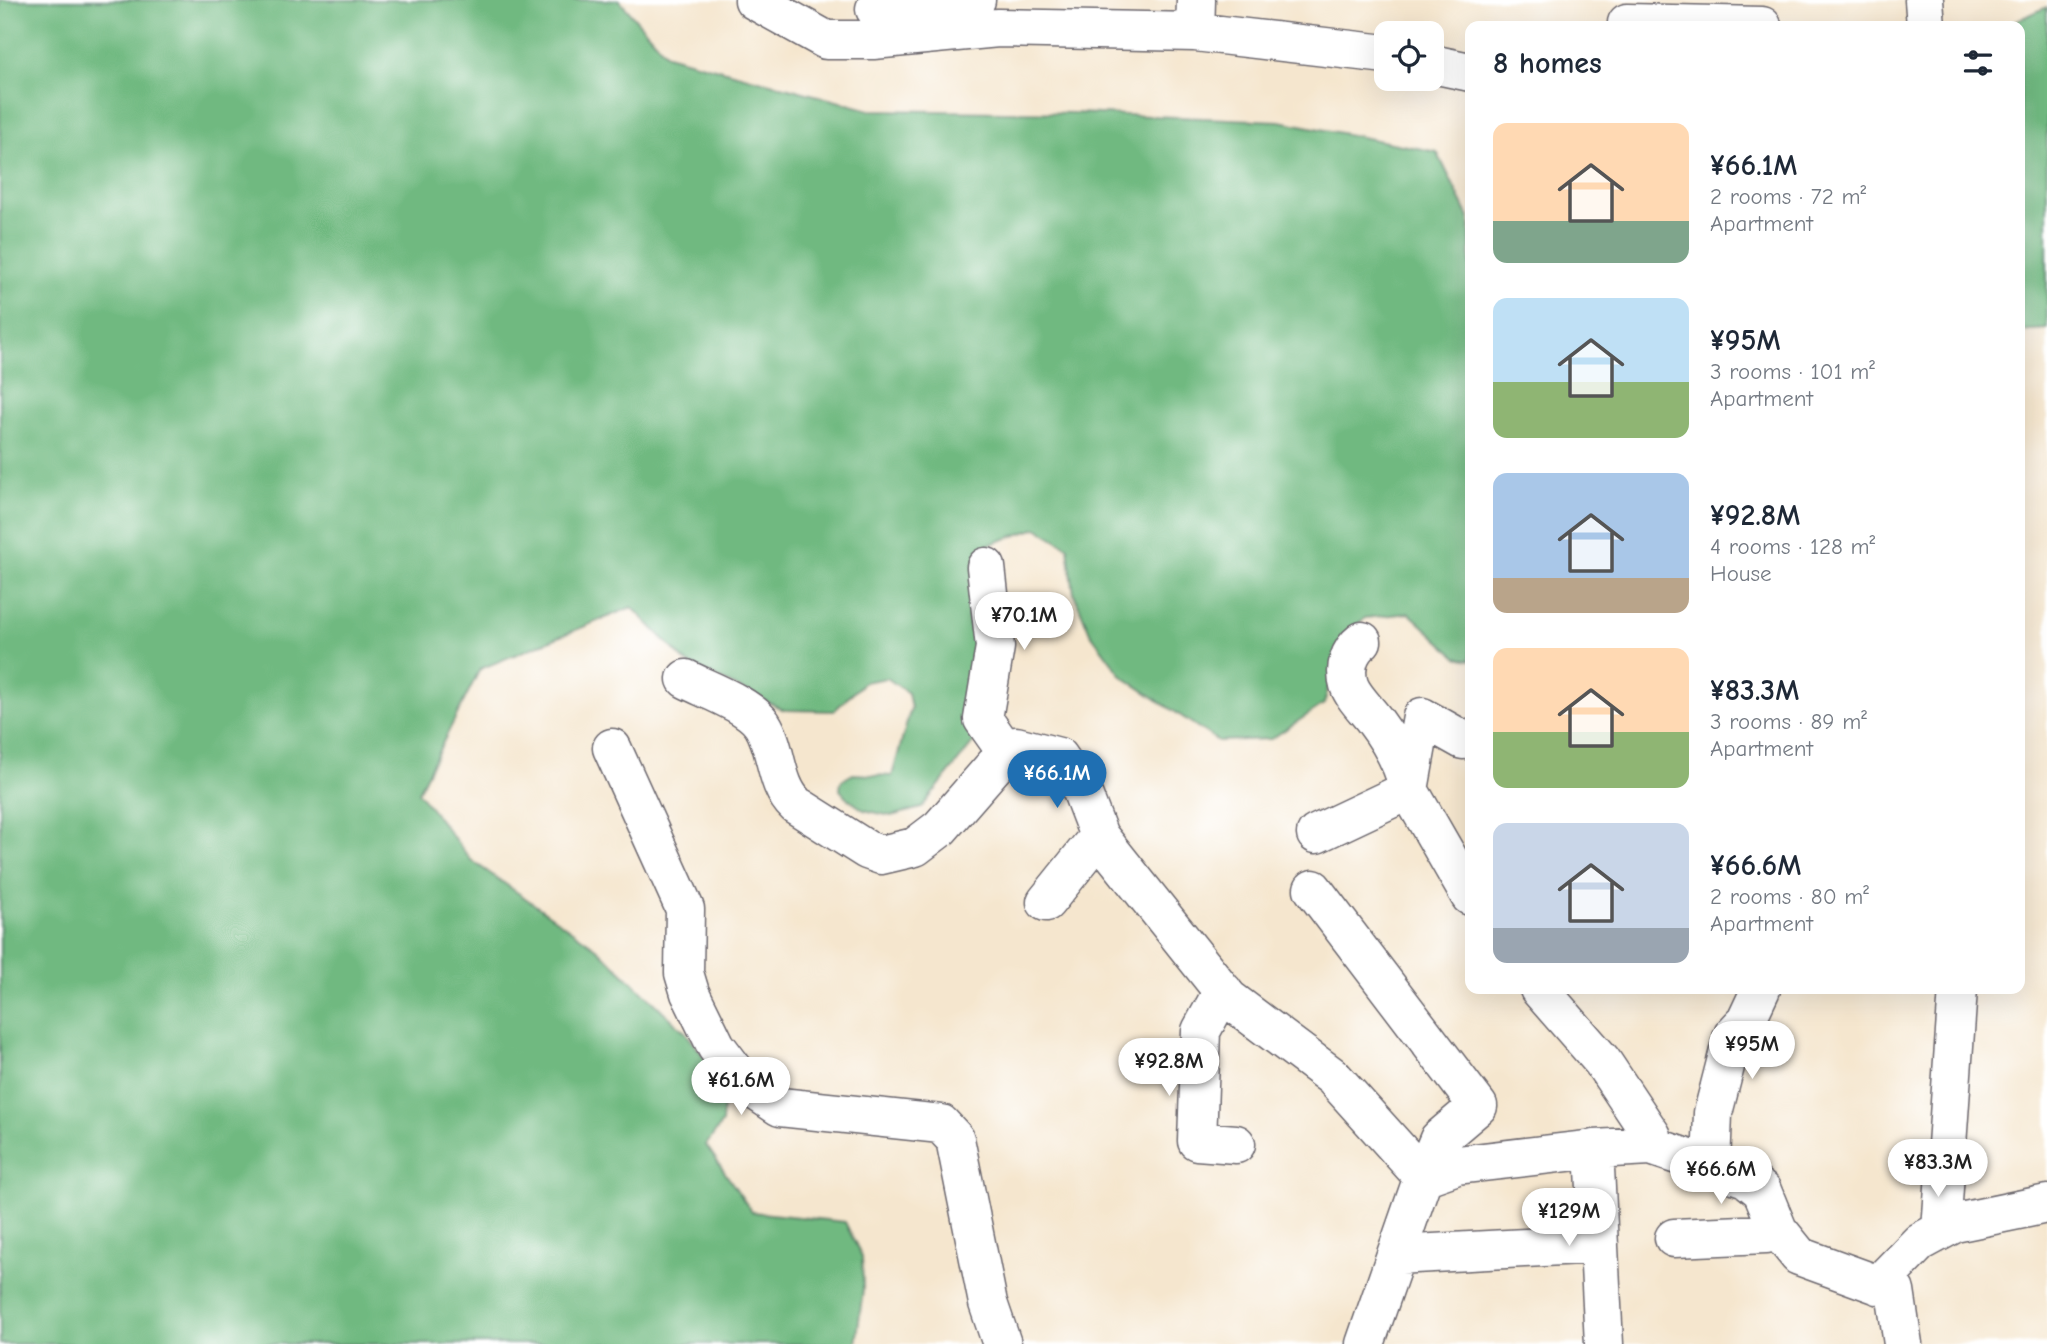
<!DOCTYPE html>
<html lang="en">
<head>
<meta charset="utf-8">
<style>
  body { margin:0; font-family:"Comic Neue",sans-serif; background:#f6f6f7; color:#1f2937; height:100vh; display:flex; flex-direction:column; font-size:26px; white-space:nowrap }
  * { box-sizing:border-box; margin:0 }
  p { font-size:23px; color:#747a83 }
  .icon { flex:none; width:38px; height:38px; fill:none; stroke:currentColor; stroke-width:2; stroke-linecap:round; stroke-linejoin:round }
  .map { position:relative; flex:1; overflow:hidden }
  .side { position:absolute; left:1465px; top:21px; width:560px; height:973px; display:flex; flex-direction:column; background:#fff; border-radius:14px; box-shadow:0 7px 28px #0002 }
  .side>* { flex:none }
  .buttons { position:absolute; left:1374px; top:21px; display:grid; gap:14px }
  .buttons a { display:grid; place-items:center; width:70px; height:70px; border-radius:14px; background:#fff; box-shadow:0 7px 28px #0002; font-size:35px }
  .price { position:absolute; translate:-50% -60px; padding:0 16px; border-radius:24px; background:#fff; color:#222; font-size:23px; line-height:46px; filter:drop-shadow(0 2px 4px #0008) }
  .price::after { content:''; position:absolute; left:50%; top:42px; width:21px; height:16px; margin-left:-10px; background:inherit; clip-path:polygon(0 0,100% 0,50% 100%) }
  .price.on { background:#1f6fb2; color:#fff }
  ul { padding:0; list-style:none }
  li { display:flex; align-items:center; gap:21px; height:175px; padding:0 28px }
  li span { display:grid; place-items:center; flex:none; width:196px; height:140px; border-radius:14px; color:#555 }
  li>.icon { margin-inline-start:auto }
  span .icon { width:84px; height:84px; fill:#fffc; stroke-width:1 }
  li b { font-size:30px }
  h2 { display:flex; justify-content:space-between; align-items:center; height:84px; padding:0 28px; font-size:30px }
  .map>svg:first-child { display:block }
</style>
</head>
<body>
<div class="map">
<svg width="2047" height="1344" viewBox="0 0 2047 1344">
  <rect width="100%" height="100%" fill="#fff"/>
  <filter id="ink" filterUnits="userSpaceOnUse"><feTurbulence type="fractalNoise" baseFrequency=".0143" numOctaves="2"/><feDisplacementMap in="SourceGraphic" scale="14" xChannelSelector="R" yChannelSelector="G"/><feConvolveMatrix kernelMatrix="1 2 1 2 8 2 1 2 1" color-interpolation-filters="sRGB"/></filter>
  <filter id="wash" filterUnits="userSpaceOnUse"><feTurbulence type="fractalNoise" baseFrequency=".00686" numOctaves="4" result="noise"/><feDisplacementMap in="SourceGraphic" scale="28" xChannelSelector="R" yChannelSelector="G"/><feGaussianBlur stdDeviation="1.57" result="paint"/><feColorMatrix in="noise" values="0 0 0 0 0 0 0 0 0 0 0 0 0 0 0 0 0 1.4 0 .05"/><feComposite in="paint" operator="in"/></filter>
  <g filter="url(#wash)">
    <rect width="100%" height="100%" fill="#f5e6ce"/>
    <path fill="#70b980" stroke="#496e5e" stroke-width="2" d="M0 0H619L667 55 870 110 1074 113 1280 121 1437 152 1470 219V660L1457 657 1409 613 1365 618 1342 636 1324 704 1271 739 1218 741 1122 676 1090 633 1074 594 1068 547 1037 528 985 546 978 568 977 738 921 808 891 816 864 810 848 799 840 790 841 781 853 774 892 776 911 708 908 693 887 678 864 682 834 711 784 710 687 663 632 607 480 669 418 792 471 860 598 949 686 1033 725 1085 722 1123 706 1145 752 1212 845 1222 862 1257 863 1289 856 1344H0Z
      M2047 7V329L2020 331V26H2005Z"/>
  </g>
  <g filter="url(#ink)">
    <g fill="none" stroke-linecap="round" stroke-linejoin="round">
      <defs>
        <path id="street" d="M754 0 826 40H873L998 28 1195 32 1386 54
          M1924 0 1926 26
          M875 9 976 0
          M1627 23 1762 26
          M1195 32 1196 0
          M1432 64 1470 72
          M986 567 995 647 983 719 1007 753
          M1362 641C1349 651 1344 668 1349 685 1353 697 1368 711 1375 721 1391 742 1403 764 1409 790
          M686 679C707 690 748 704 762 724 778 749 774 784 796 805L867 850 881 855 915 847 940 828 1002 757 1016 746 1059 757 1081 789 1099 836 1229 999 1333 1077 1423 1177
          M612 748 685 909 684 973 690 993 716 1046 744 1083 780 1107 941 1124 955 1139 988 1303 1002 1344
          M1409 790 1422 717 1463 740
          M1316 834 1409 790 1470 896
          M1313 889 1478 1106 1439 1139 1423 1177 1365 1344
          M1046 902 1099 836
          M1539 989 1602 1061 1652 1136 1651 1146
          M1223 991 1201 1031 1197 1141 1236 1144
          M1594 1149 1604 1344
          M1711 1166 1713 1113 1733 1035 1746 1021 1761 989
          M1423 1177 1457 1165 1594 1149 1651 1146 1746 1178 1762 1191 1778 1230 1799 1256 1895 1291 1903 1344
          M1941 1230 1958 989
          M1674 1238 1766 1234 1778 1230
          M1396 1255 1599 1244
          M1878 1285 1920 1242 1955 1223 2047 1204"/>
      </defs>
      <use href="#street" stroke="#6c676e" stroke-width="41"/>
      <use href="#street" stroke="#fff" stroke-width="38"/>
    </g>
  </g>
</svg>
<div class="buttons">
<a><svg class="icon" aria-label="locate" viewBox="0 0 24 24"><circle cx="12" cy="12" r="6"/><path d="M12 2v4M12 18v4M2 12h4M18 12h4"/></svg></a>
</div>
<b class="price" style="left:1024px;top:652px">¥70.1M</b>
<b class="price on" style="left:1057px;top:810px">¥66.1M</b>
<b class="price" style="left:1752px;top:1081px">¥95M</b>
<b class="price" style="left:1169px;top:1098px">¥92.8M</b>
<b class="price" style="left:741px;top:1117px">¥61.6M</b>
<b class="price" style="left:1938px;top:1199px">¥83.3M</b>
<b class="price" style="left:1721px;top:1206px">¥66.6M</b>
<b class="price" style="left:1569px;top:1248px">¥129M</b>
<section class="side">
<h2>8 homes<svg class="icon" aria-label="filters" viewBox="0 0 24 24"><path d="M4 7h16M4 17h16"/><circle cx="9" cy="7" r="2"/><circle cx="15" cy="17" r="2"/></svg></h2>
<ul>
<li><span style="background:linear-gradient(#ffd9b3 70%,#7fa58c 0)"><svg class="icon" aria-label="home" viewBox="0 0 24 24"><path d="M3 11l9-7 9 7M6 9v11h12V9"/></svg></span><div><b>¥66.1M</b><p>2 rooms · 72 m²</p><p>Apartment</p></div></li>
<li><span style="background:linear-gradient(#bfe0f5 60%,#8fb573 0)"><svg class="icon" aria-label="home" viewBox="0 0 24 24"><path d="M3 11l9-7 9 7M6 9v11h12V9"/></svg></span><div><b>¥95M</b><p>3 rooms · 101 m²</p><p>Apartment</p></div></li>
<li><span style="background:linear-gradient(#a9c7e8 75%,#b9a48a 0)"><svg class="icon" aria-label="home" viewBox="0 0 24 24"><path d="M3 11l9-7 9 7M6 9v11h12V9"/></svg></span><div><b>¥92.8M</b><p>4 rooms · 128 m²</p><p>House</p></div></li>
<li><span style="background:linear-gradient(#ffd9b3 60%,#8fb573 0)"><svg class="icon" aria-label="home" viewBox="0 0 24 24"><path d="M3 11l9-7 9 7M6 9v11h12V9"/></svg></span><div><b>¥83.3M</b><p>3 rooms · 89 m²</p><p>Apartment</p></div></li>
<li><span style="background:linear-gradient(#c9d6e8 75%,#9aa5b1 0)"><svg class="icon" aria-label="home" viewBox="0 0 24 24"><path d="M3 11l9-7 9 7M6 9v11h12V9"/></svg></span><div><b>¥66.6M</b><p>2 rooms · 80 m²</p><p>Apartment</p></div></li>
</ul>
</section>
</div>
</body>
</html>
